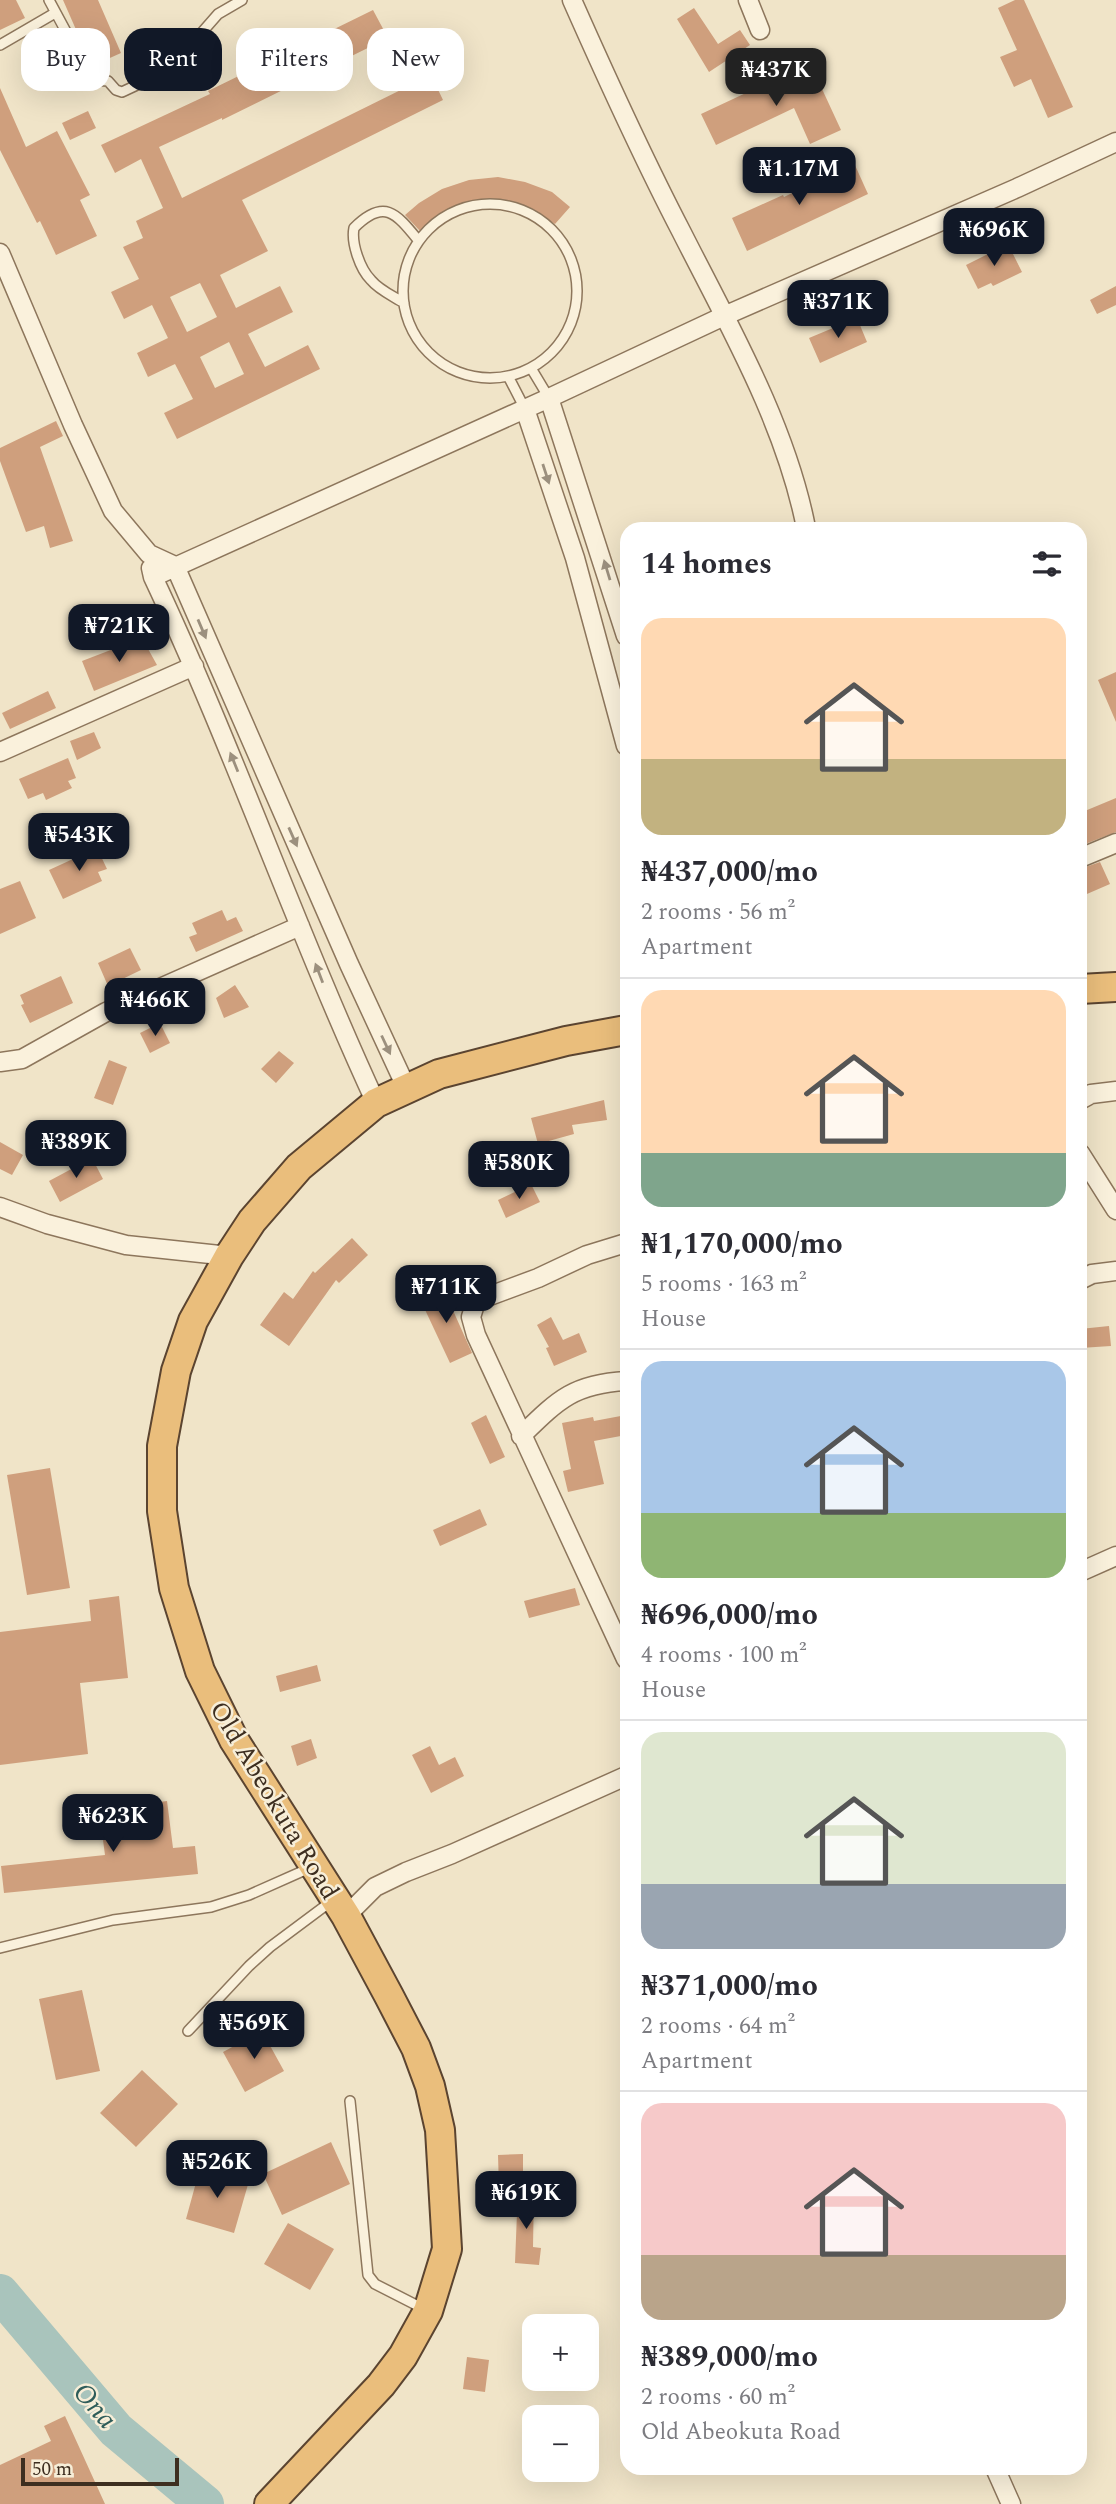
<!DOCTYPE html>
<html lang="en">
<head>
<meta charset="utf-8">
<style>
  body { margin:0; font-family:Spectral,serif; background:#f7f7f7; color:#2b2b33; height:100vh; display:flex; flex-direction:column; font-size:26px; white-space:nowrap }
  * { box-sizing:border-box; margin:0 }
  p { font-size:23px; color:#7c7c81 }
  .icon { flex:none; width:38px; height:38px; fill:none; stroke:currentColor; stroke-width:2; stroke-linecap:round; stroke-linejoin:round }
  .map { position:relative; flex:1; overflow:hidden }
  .drawer { position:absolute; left:620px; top:522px; width:467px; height:1953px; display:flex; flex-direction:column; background:#fff; border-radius:21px; box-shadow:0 7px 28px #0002 }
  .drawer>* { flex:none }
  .banner { position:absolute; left:21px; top:28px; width:494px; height:63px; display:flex; gap:14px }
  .controls { position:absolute; left:522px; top:2314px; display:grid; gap:14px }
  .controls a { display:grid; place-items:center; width:77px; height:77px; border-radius:14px; background:#fff; box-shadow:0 7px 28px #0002; font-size:35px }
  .scale { position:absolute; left:21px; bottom:18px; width:158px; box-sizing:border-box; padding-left:7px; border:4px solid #3d2e20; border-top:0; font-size:19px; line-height:24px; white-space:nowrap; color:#3d2e20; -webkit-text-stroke:5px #f7eed8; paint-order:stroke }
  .price { position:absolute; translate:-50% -60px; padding:0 16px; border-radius:14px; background:#111827; color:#fff; font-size:23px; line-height:46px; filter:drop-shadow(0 2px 4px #0008) }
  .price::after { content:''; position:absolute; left:50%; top:42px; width:21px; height:16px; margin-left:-10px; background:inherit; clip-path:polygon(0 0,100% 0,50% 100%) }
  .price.on { background:#222; color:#fff }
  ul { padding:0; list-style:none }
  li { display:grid; align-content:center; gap:14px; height:371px; padding:0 21px }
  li+li { border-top:2px solid #e1e1e2 }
  li span { display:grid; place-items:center; height:217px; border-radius:21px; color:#555 }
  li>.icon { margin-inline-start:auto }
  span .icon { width:126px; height:126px; fill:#fffc; stroke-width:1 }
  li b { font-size:30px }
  h2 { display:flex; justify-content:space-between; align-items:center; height:84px; padding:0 21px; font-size:30px }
  .chip { padding:0 24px; border-radius:21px; background:#fff; box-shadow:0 7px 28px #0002; font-size:24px; line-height:63px }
  .chip.on { background:#111827; color:#fff }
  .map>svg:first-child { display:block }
</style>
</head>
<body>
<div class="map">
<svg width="1116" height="2504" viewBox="0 0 1116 2504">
  <rect width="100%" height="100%" fill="#f0e4c8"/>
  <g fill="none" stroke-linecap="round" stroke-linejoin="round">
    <path stroke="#a9c4bc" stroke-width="38" d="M0 2293 116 2430 205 2504"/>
  </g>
  <path fill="#cf9f7d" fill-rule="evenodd" d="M0 0H16L25 18 0 30Z
    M63 0H98L121 53 92 66Z
    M1015 0H1024L1073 107 1048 118 1031 79 1014 87 1000 57 1017 50 998 8Z
    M694 8 718 44 740 30 750 45 709 72 677 19Z
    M373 10 388 38 222 120V118L159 147 182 198 431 75 443 100 242 200 268 251 220 275 236 308 280 286 293 312 248 334 265 367 308 345 320 369 177 439 164 413 193 399 175 364 148 377 137 353 168 338 152 305 124 319 111 292 139 279 123 247 143 238 136 221 163 208 141 159 115 173 101 145 210 94 208 91ZM200 283 217 317 187 332 170 297ZM229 342 244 374 215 388 200 357Z
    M810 63 841 130 810 144 794 108 716 145 701 114Z
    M0 88 26 147 57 131 90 195 80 200 97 236 56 255 40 221 37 223 0 150Z
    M88 111 96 128 70 140 62 123Z
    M854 163 868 194 747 251 732 218 783 195 784 197Z
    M498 177 525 182 552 192 570 207 555 224 538 214 514 204 496 199 465 203 439 216 420 231 405 215 419 203 442 189 469 180Z
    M1008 244 1022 272 993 286 991 283 978 289 966 265Z
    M1116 286V305L1097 314 1090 300Z
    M857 318 867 342 820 363 809 338Z
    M56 421 63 436 40 447 73 541 50 548 44 526 26 532 0 461V448Z
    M142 638 157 665 94 691 82 661Z
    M1116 672V722L1098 680Z
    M48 691 56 708 10 729 2 713Z
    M94 732 101 748 77 760 70 741Z
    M68 758 76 778 68 781 72 788 46 800 43 793 28 799 19 779Z
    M1116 798V832L1080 846V813Z
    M97 848 107 869 98 872 102 881 63 899 49 870Z
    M1100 862 1110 884 1080 897V869Z
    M20 881 36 918 0 934V889Z
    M222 910 227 921 236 917 243 931 196 952 189 937 197 934 192 923Z
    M130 948 141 970 108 986 98 963Z
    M61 976 73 1003 30 1023 21 1005 24 1004 20 995Z
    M235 985 249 1007 224 1018 216 998Z
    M160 1023 170 1043 150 1053 140 1033Z
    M279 1051 294 1063 276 1083 261 1069Z
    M109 1060 127 1067 113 1105 94 1098Z
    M604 1100 607 1120 572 1125 574 1134 538 1144 531 1118Z
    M0 1142 23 1155 12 1175 0 1169Z
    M92 1158 103 1179 60 1202 49 1181Z
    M531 1184 540 1202 506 1218 498 1200Z
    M352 1238 368 1255 339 1283 336 1280 289 1346 260 1325 284 1292 293 1299 313 1271 315 1273Z
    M443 1288 472 1353 450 1363 420 1299Z
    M551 1317 563 1340 579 1333 587 1352 554 1366 546 1348 549 1347 537 1325Z
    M1109 1326 1111 1346 1080 1348V1329Z
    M486 1415 505 1457 490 1464 471 1423Z
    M626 1415V1435L594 1441 604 1484 568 1492 563 1471 571 1469 562 1423 593 1417 594 1421Z
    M50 1468 70 1588 27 1595 7 1475Z
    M480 1509 487 1525 440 1546 433 1530Z
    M575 1588 580 1605 529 1618 524 1601Z
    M119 1596 128 1678 80 1683 88 1754 0 1765V1632L91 1621 89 1600Z
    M317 1665 321 1681 280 1692 276 1676Z
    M311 1739 317 1758 297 1766 291 1746Z
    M430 1746 439 1765 455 1757 464 1776 431 1793 412 1755Z
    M167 1801 173 1848 195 1846 198 1874 4 1893 1 1866 105 1855 99 1810Z
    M82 1990 100 2071 56 2080 39 1999Z
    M262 2031 284 2071 245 2092 223 2052Z
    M142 2070 178 2104 136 2147 100 2113Z
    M331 2142 350 2184 282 2215 263 2174Z
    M523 2154V2187L499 2188 498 2155Z
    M200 2168 249 2181 234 2233 186 2219Z
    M521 2190H534L533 2247 541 2248 539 2265 515 2263 517 2213H519Z
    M288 2223 334 2249 310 2290 264 2264Z
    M467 2357 489 2360 485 2392 463 2389Z
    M65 2416 105 2504H0V2465L51 2441 44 2426Z"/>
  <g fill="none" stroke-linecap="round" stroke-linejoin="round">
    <defs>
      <path id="service" d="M49 0 92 80 108 81 116 90 122 92 169 70 218 14 242 0
        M0 45 55 13
        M403 291a87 87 0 1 1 174 0a87 87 0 1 1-174 0Z
        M404 303C393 296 379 290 371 280 360 269 351 243 354 228 384 198 396 213 418 240
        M531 368 549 398
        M508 376 525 409
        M0 1948 113 1920 211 1907 249 1895 312 1867
        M188 2031 249 1966 270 1947 333 1900
        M350 2101 368 2275 375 2284 424 2309"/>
      <path id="minor" d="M572 0C607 79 641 154 681 231 728 324 786 424 806 528
        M748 0 760 30
        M0 253 73 425 113 511 149 554 175 566 349 964 407 1089
        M549 398 626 636
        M525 409 575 558 626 746
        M151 568 153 577C234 749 296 930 376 1103
        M153 577 549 398 724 316 1017 188 1116 142
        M0 752 194 666
        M1080 858 1116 843
        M0 1062 22 1059 106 1012 300 926
        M1080 1100 1091 1094 1116 1091
        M1080 1153 1116 1210
        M0 1207 47 1224 126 1245 229 1256
        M626 1243 587 1255 538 1278 476 1301 471 1317 476 1335 626 1659
        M1080 1280 1092 1274 1116 1271
        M521 1436C558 1400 573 1384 626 1381
        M1080 1572 1116 1556
        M346 1916 375 1887 406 1872 452 1854 626 1776
        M995 2468 1011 2504"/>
      <path id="trunk" d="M1080 989 1116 987
        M269 2504 381 2385 403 2356 428 2311 447 2249 440 2130 430 2086 416 2048 389 1996 346 1916 234 1740 200 1671 174 1588 162 1511V1446L176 1371 193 1321 229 1256 252 1221 299 1167 376 1103 439 1074 566 1041 626 1030"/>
    </defs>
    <use href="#service" stroke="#8d765c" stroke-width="12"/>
    <use href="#minor" stroke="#8d765c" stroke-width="21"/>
    <use href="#trunk" stroke="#5b4430" stroke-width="32"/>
    <use href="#service" stroke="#faf1dc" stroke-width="9"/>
    <use href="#minor" stroke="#faf1dc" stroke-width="18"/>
    <use href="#trunk" stroke="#eabe7c" stroke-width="28"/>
  </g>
  <defs><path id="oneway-solid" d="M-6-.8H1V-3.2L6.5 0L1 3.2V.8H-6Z" transform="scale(1.75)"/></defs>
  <g fill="#9c907e">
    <use href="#oneway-solid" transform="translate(546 474) rotate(72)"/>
    <use href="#oneway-solid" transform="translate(607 570) rotate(-107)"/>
    <use href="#oneway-solid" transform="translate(202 629) rotate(67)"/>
    <use href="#oneway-solid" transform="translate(234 762) rotate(-112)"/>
    <use href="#oneway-solid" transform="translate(293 837) rotate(66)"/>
    <use href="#oneway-solid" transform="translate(319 973) rotate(-111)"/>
    <use href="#oneway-solid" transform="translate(386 1045) rotate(65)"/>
  </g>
  <g text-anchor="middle" stroke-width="5" stroke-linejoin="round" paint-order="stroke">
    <g font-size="26" fill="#3d2e20" stroke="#f7eed8">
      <text transform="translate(275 1800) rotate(59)" y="9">Old Abeokuta Road</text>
    </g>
    <g font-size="28" font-style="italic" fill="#2f5d5a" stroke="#f7eed8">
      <text transform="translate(96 2405) rotate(49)" y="10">Ona</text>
    </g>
  </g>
</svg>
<div class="controls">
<a>+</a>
<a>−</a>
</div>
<div class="scale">50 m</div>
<b class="price on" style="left:776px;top:108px">₦437K</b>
<b class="price" style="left:799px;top:207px">₦1.17M</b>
<b class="price" style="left:994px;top:268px">₦696K</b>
<b class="price" style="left:838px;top:340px">₦371K</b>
<b class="price" style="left:119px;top:664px">₦721K</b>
<b class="price" style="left:79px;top:873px">₦543K</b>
<b class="price" style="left:155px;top:1038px">₦466K</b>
<b class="price" style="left:76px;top:1180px">₦389K</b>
<b class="price" style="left:519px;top:1201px">₦580K</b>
<b class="price" style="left:446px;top:1325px">₦711K</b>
<b class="price" style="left:113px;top:1854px">₦623K</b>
<b class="price" style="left:254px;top:2061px">₦569K</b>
<b class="price" style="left:217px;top:2200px">₦526K</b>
<b class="price" style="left:526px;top:2231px">₦619K</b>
<div class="banner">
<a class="chip">Buy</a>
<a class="chip on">Rent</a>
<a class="chip">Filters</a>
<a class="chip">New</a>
</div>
<section class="drawer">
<h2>14 homes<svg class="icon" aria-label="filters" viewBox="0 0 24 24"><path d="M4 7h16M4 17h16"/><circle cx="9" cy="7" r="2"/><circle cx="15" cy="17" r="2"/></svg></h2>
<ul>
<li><span style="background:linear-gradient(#ffd9b3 65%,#c2b280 0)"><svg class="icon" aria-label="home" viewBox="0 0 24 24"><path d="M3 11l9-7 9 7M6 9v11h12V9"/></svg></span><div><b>₦437,000/mo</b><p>2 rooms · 56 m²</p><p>Apartment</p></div></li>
<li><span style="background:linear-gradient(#ffd9b3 75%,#7fa58c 0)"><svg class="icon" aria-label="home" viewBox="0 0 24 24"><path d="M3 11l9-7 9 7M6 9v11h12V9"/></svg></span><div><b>₦1,170,000/mo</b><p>5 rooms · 163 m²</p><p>House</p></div></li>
<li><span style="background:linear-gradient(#a9c7e8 70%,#8fb573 0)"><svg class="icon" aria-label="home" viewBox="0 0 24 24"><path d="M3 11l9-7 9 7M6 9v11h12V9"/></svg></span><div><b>₦696,000/mo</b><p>4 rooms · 100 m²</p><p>House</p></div></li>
<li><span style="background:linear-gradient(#dfe7d0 70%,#9aa5b1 0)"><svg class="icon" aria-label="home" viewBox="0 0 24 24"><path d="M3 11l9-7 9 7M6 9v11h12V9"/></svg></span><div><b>₦371,000/mo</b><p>2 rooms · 64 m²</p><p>Apartment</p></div></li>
<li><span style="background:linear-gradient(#f6c9c9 70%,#b9a48a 0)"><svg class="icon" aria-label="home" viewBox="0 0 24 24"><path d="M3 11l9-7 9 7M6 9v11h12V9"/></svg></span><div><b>₦389,000/mo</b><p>2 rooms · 60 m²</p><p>Old Abeokuta Road</p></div></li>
</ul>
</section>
</div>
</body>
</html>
